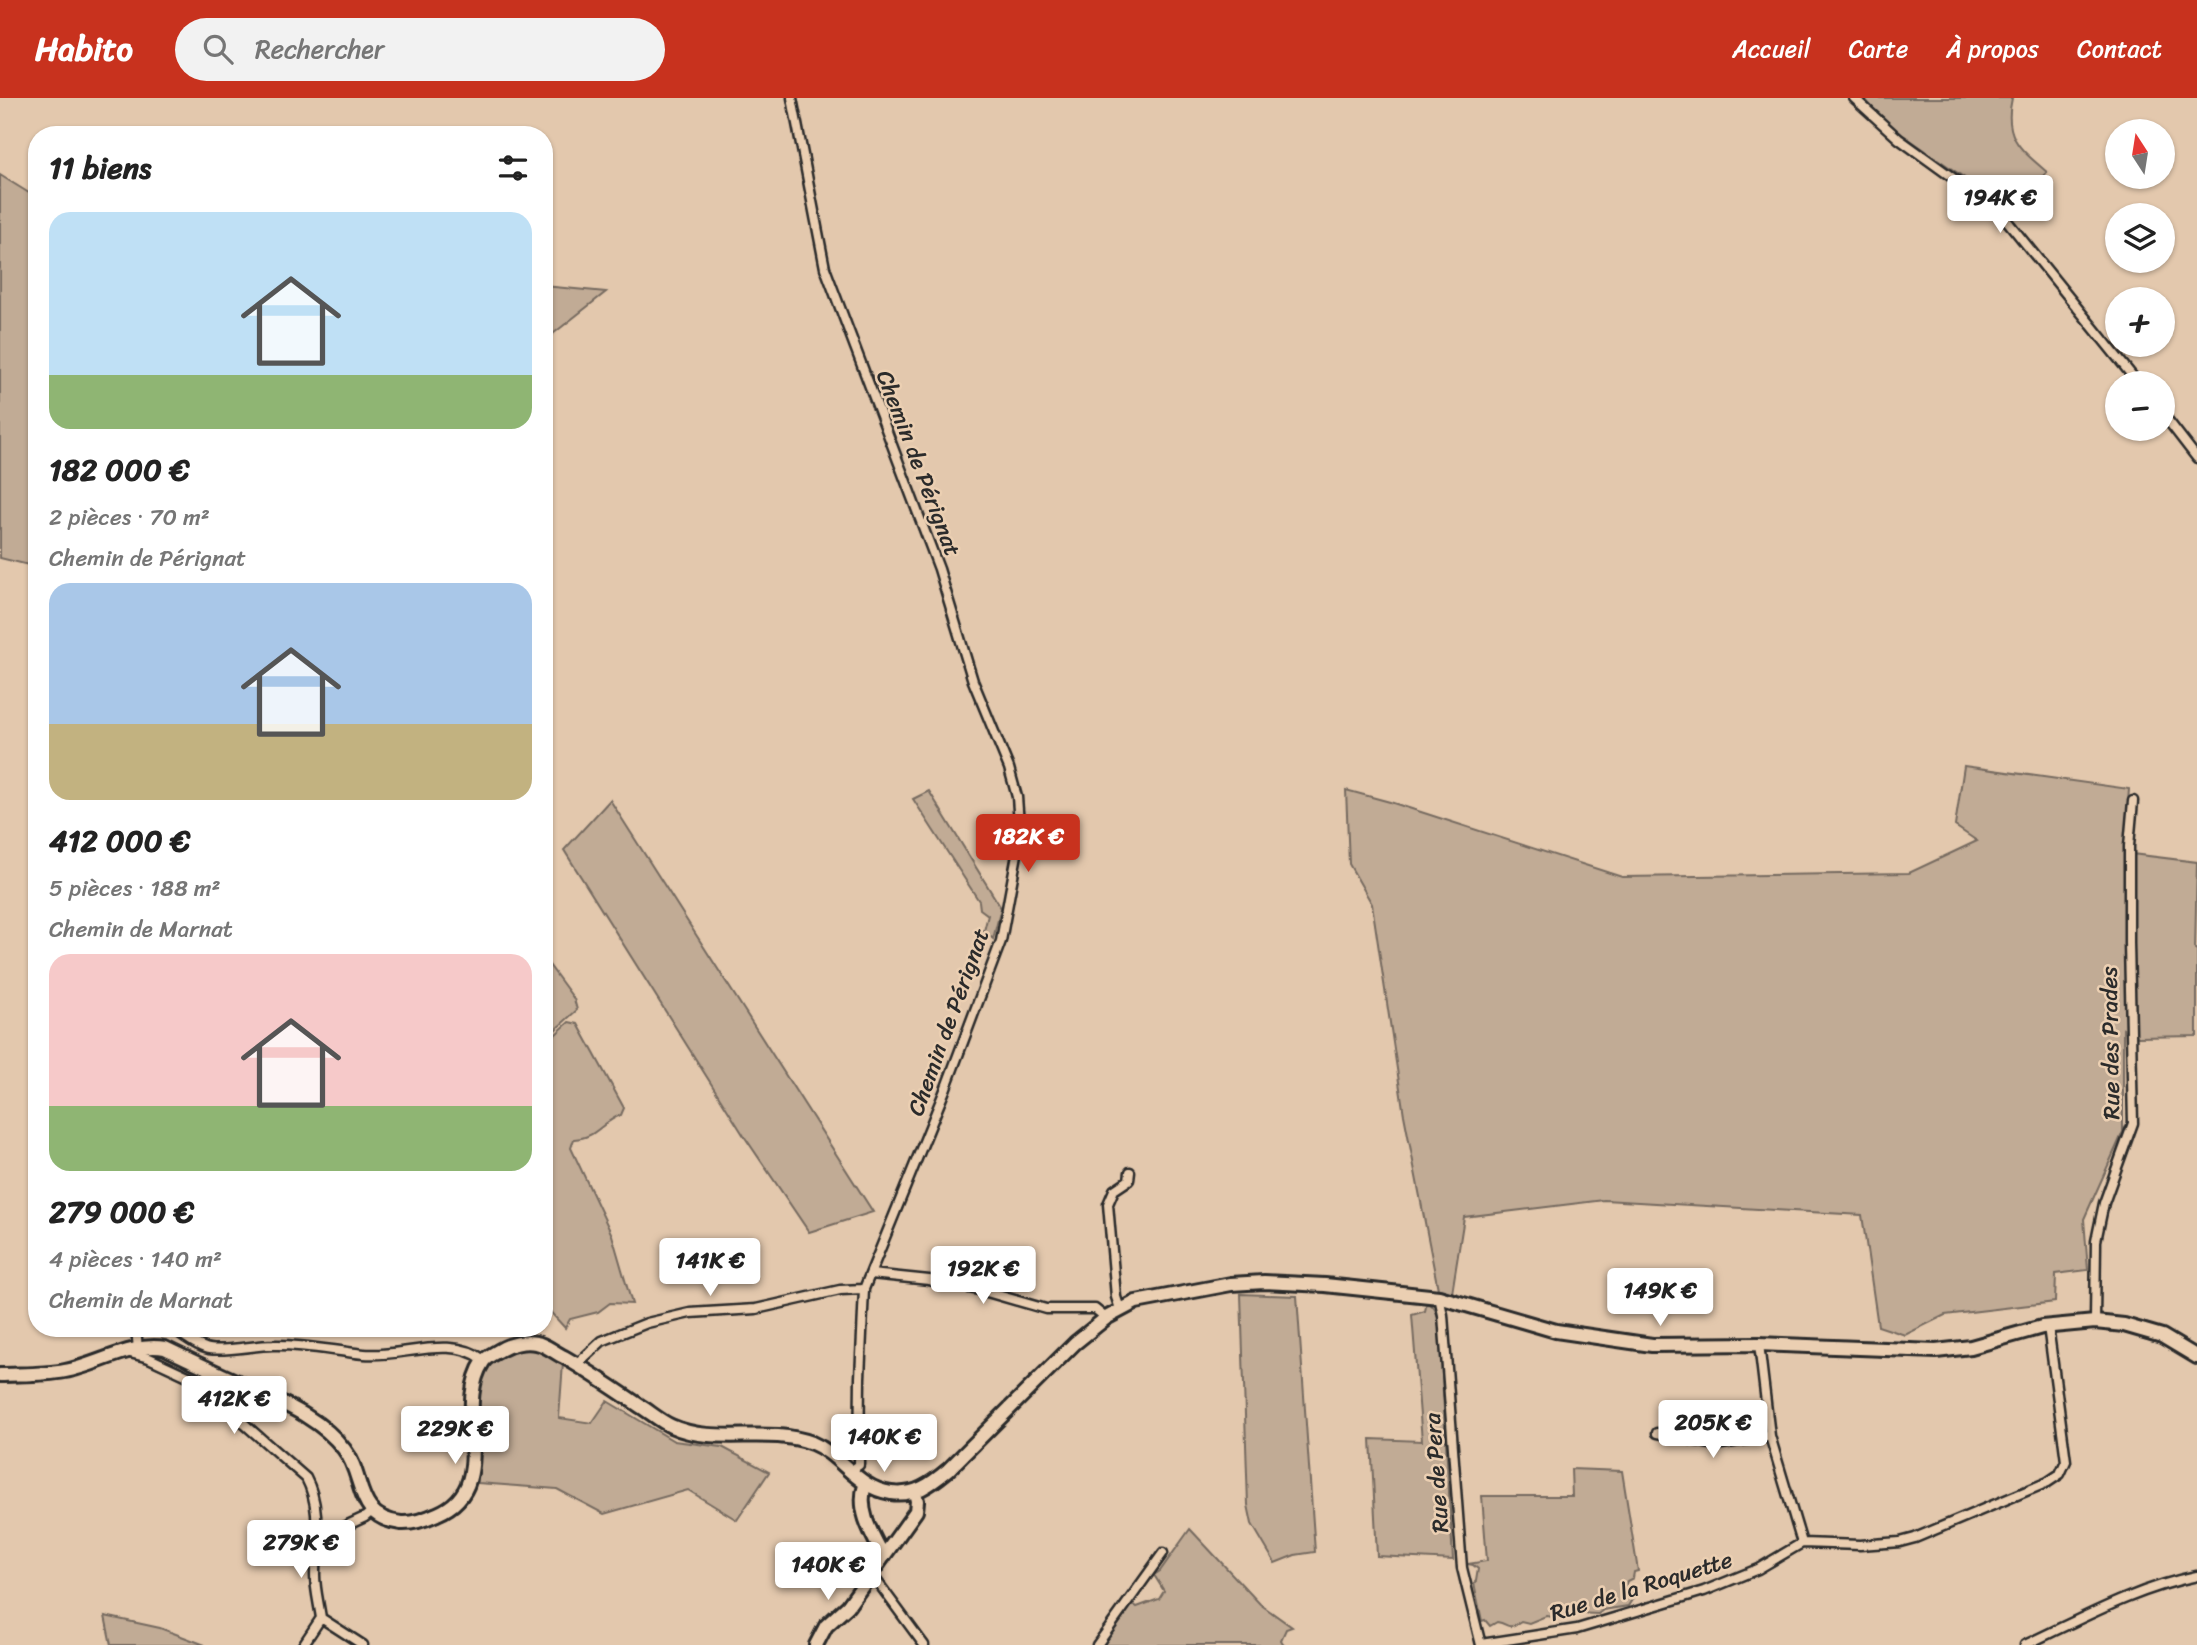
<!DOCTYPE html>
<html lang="fr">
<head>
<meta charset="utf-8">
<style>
  body { margin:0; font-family:Sriracha,sans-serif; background:#f2f2f2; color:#222; height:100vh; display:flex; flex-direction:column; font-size:26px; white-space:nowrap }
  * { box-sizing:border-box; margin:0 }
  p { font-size:23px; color:#767676 }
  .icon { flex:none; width:38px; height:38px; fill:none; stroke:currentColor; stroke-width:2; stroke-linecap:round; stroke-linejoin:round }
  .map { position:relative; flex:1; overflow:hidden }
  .details { position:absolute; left:28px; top:28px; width:525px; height:1211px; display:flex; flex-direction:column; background:#fff; border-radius:28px; box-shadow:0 2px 5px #0004 }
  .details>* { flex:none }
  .needle { width:46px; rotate:348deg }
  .buttons { position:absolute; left:2105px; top:21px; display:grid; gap:14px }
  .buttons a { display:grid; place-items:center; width:70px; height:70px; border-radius:50%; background:#fff; box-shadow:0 2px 5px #0004; font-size:35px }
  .price { position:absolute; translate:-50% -60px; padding:0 16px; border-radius:7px; background:#fff; color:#222; font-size:23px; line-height:46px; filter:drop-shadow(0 2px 4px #0008) }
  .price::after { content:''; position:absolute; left:50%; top:42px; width:21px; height:16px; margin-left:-10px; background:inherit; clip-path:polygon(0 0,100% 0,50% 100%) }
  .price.on { background:#c8321e; color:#fff }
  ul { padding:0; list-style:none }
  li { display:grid; align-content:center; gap:14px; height:371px; padding:0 21px }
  li span { display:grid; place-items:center; height:217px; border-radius:21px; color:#555 }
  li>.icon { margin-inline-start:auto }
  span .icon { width:126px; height:126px; fill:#fffc; stroke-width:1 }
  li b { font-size:30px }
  h2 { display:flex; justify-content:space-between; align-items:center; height:84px; padding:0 21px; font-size:30px }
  header { display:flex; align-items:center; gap:42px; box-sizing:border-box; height:98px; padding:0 35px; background:#c8321e; color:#fff }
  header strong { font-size:33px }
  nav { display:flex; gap:38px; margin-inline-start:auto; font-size:24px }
  .search { width:490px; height:63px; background:#f2f2f2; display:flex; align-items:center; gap:18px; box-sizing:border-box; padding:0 24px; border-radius:38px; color:#767676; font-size:26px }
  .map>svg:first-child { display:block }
</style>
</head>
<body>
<header>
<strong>Habito</strong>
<div class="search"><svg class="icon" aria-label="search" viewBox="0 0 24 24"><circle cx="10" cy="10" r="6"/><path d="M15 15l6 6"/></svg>Rechercher</div>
<nav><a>Accueil</a><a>Carte</a><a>À propos</a><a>Contact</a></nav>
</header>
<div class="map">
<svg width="2197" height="1547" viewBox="0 0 2197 1547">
  <rect width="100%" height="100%" fill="#e3c8ad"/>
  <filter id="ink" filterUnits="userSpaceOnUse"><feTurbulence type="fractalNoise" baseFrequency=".0143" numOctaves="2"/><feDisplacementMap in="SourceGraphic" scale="14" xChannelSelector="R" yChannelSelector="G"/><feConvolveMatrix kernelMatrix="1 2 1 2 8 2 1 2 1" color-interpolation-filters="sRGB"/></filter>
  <g filter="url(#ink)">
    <path fill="#c1ab95" stroke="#766b60" stroke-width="2" d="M1864 0H2012C2003 39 2020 51 2047 74L2010 116 1982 92 1886 25Z
      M0 77 37 100V469L0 460Z
      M544 188 606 194 544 243Z
      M1964 668 2129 691 2124 755 2197 764 2195 851 2197 852V938L2138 939 2123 931V1034L2084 1121 2088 1172 2056 1176 2055 1204 1945 1217 1905 1237 1878 1228 1862 1117 1604 1102 1464 1119 1452 1195 1438 1191 1404 1017 1372 806 1349 766 1346 692 1390 704 1622 779 1909 775 1977 743 1955 728Z
      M929 693 1001 810 993 841 984 833 988 817 980 811 979 803 913 701Z
      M610 702 873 1114 809 1134 744 1038 564 752Z
      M544 860 574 901 577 912 544 942Z
      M569 924 578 926 624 1010 621 1017C601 1024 597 1040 574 1041L571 1050 612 1137 632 1206 610 1205 598 1214 570 1221 565 1230 544 1207V947Z
      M1241 1196 1297 1198 1315 1454 1295 1457 1275 1465 1252 1426 1248 1407Z
      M1427 1204C1436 1209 1438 1217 1439 1227L1453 1462 1377 1458 1371 1341 1422 1343 1412 1217 1425 1213Z
      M520 1250 538 1253 563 1265 559 1320 592 1325 607 1303 674 1343 722 1349 769 1374 737 1422 688 1392 604 1416 557 1391 478 1385C478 1358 472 1290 486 1269 492 1259 510 1254 520 1250Z
      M1571 1371 1622 1373 1638 1473 1634 1474 1633 1480 1627 1483 1624 1490 1633 1500 1628 1508 1603 1512 1598 1516 1574 1515 1558 1517 1553 1519 1546 1518 1529 1525 1521 1523C1506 1533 1510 1526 1497 1524L1490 1528 1485 1522 1482 1523 1474 1485 1476 1483 1478 1471 1473 1467 1468 1466 1487 1463 1482 1398H1572Z
      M1190 1431 1260 1506 1292 1529 1286 1531 1281 1542 1284 1547H1102L1132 1505 1137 1509 1159 1501 1164 1493 1154 1477 1160 1473Z
      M105 1518 160 1530 205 1547H111Z"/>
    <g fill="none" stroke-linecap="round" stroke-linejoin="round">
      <defs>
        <path id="street" d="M792 0 825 170 939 471 973 583 1009 670 1017 699 1020 740 1001 843 945 992 864 1191 860 1280 859 1367 850 1373
          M1854 0 1899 41 2000 114 2138 285
          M2163 316 2197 360
          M871 1176 929 1182 980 1192 1046 1211H1095L1106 1220
          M1439 1199 1443 1217 1462 1470 1481 1547
          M1120 1211 1116 1199 1108 1106 1114 1092 1129 1082 1130 1074
          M2095 1224 2096 1143 2104 1105 2133 1025 2129 845V748L2133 703
          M136 1230 138 1251
          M172 1230C182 1236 197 1249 209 1251 226 1254 255 1247 273 1247 304 1246 333 1253 364 1256 401 1260 451 1236 484 1262
          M1759 1246 1770 1338 1802 1445
          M130 1255 149 1260 192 1280 306 1380C322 1410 315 1444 315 1477 315 1491 319 1506 321 1520
          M576 1267 602 1243 647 1225 690 1215 756 1211 840 1192 864 1191
          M1657 1335 1715 1347 1770 1338
          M317 1441 365 1419 372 1413
          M871 1475 924 1547
          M321 1520 363 1547
          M1481 1546 1577 1531 1704 1493 1758 1471 1802 1445 1860 1447 1900 1444 1915 1440 2048 1384 2060 1376 2066 1363 2048 1228
          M303 1547 321 1520
          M1097 1547 1163 1455
          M2025 1547C2081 1521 2136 1490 2197 1478"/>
        <path id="secondary" d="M0 1277C21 1276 44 1277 65 1273 98 1267 132 1244 165 1250 192 1263 219 1276 247 1288 280 1304 321 1320 344 1351 366 1379 353 1419 401 1425 413 1426 426 1421 437 1416 502 1389 452 1311 483 1264 486 1259 495 1255 500 1252 510 1246 524 1243 536 1245 545 1246 555 1255 564 1259 590 1274 615 1291 640 1308 650 1314 660 1323 671 1328 715 1348 766 1328 812 1345 842 1357 856 1390 891 1395 915 1398 930 1387 948 1372L1075 1245 1106 1220 1136 1204 1231 1186 1264 1184 1325 1187 1439 1199 1556 1233 1652 1247 1759 1246 1936 1253 1971 1249 2042 1229 2095 1224 2124 1227 2162 1238 2197 1259
          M865 1387C857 1412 871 1435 883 1457
          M816 1547 826 1528 848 1508 916 1413 917 1403 915 1394"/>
      </defs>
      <use href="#street" stroke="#2b2b2b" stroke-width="13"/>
      <use href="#secondary" stroke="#2b2b2b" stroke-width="18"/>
      <use href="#street" stroke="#ebcfb2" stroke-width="8"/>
      <use href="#secondary" stroke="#ebcfb2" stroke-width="12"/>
    </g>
  </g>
  <g text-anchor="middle" stroke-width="5" stroke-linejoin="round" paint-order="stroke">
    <g font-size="23" fill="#2b2b2b" stroke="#ebcfb2">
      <text transform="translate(919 365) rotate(69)" y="8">Chemin de Pérignat</text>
      <text transform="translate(948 924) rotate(-70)" y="8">Chemin de Pérignat</text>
      <text transform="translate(2110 945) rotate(-91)" y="8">Rue des Prades</text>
      <text transform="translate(1436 1375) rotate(-94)" y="8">Rue de Pera</text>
      <text transform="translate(1641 1488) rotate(-17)" y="8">Rue de la Roquette</text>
    </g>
  </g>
</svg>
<div class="buttons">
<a><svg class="needle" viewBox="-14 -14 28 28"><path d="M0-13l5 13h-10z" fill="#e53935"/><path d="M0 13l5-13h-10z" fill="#767676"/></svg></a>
<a><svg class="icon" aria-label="layers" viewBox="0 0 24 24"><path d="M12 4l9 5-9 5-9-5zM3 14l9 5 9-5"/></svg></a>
<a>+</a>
<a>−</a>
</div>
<b class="price" style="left:2000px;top:137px">194K €</b>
<b class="price on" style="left:1028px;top:776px">182K €</b>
<b class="price" style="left:710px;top:1200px">141K €</b>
<b class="price" style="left:983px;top:1208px">192K €</b>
<b class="price" style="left:1660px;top:1230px">149K €</b>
<b class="price" style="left:234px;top:1338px">412K €</b>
<b class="price" style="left:1713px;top:1362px">205K €</b>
<b class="price" style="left:455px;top:1368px">229K €</b>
<b class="price" style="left:884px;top:1376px">140K €</b>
<b class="price" style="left:301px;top:1482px">279K €</b>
<b class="price" style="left:828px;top:1504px">140K €</b>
<section class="details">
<h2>11 biens<svg class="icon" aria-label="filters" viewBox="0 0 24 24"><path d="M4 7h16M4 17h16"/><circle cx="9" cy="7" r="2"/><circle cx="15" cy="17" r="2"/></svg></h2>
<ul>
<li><span style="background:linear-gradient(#bfe0f5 75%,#8fb573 0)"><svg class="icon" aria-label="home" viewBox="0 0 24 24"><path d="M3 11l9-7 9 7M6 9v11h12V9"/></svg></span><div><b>182 000 €</b><p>2 pièces · 70 m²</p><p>Chemin de Pérignat</p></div></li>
<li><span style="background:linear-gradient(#a9c7e8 65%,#c2b280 0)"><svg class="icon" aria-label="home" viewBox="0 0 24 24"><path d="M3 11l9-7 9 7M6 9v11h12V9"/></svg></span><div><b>412 000 €</b><p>5 pièces · 188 m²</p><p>Chemin de Marnat</p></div></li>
<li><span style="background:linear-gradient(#f6c9c9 70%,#8fb573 0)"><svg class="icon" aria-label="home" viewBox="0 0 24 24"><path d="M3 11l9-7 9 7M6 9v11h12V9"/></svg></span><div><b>279 000 €</b><p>4 pièces · 140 m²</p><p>Chemin de Marnat</p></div></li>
</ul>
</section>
</div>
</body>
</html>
